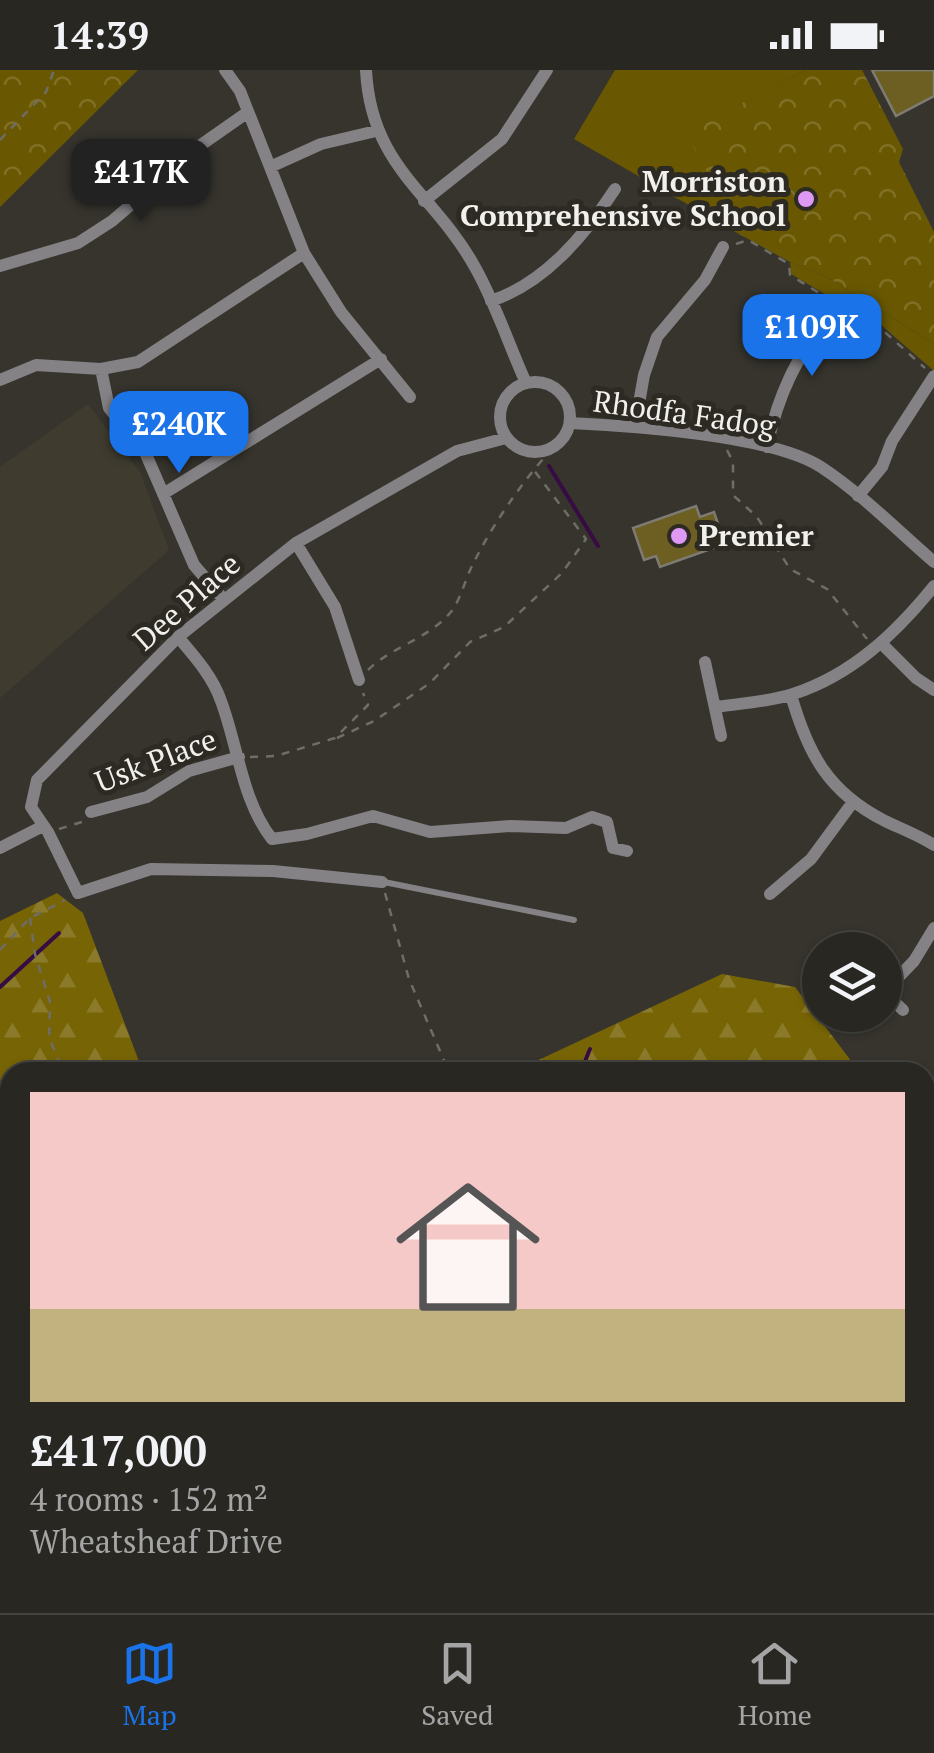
<!DOCTYPE html>
<html lang="en">
<head>
<meta charset="utf-8">
<style>
  body { margin:0; font-family:"PT Serif",serif; background:#34332f; color:#f1f3f6; height:100vh; display:flex; flex-direction:column; font-size:38px; white-space:nowrap }
  * { box-sizing:border-box; margin:0 }
  p { font-size:32px; color:#a5a5a5 }
  .icon { flex:none; width:55px; height:55px; fill:none; stroke:currentColor; stroke-width:2; stroke-linecap:round; stroke-linejoin:round }
  .map { position:relative; flex:1; overflow:hidden }
  .side { position:absolute; left:0px; top:992px; width:935px; height:552px; display:flex; flex-direction:column; background:#282722; border-radius:30px 30px 0 0; box-shadow:0 2px 8px #0004,0 0 0 2px #444440 }
  .side>* { flex:none }
  .controls { position:absolute; left:802px; top:862px; display:grid; gap:20px }
  .controls a { display:grid; place-items:center; width:100px; height:100px; border-radius:50%; background:#282722; box-shadow:0 2px 8px #0004,0 0 0 2px #444440; font-size:50px }
  .price { position:absolute; translate:-50% -85px; padding:0 22px; border-radius:20px; background:#1a73e8; color:#fff; font-size:32px; line-height:65px; filter:drop-shadow(0 2px 5px #0008) }
  .price::after { content:''; position:absolute; left:50%; top:60px; width:30px; height:22px; margin-left:-15px; background:inherit; clip-path:polygon(0 0,100% 0,50% 100%) }
  .price.current { background:#222; color:#fff }
  ul { padding:0; list-style:none }
  li { display:grid; align-content:center; gap:20px; height:530px; padding:0 30px }
  li span { display:grid; place-items:center; height:310px; border-radius:0px; color:#555 }
  li>.icon { margin-inline-start:auto }
  span .icon { width:180px; height:180px; fill:#fffc; stroke-width:1 }
  li b { font-size:42px }
  .status { display:flex; justify-content:space-between; align-items:center; height:70px; padding:0 50px; background:#282722; direction:ltr }
  .status svg { height:28px; fill:currentColor }
  .tab-bar { display:flex; justify-content:space-around; align-items:center; height:140px; border-top:2px solid #444440; background:#282722; font-size:28px; color:#a5a5a5 }
  .tab-bar a { display:grid; justify-items:center; gap:5px }
  .tab-bar .current { color:#1a73e8 }
  .map>svg:first-child { display:block }
</style>
</head>
<body>
<div class="status"><b>14:39</b><svg viewBox="0 0 49 12"><path d="M0 12V9h3v3zM5 12V6h3v6zM10 12V3h3v9zM15 12V0h3v12zM26 1h20v11H26zM47 4h2v5h-2z"/></svg></div>
<div class="map">
<svg width="934" height="1543" viewBox="0 0 934 1543">
  <defs>
    <pattern id="forest-firs" width="22" height="20" patternUnits="userSpaceOnUse" patternTransform="scale(2.5)"><rect width="22" height="20" fill="#776405"/><path d="M5 1l3.5 6h-7zM16 11l3.5 6h-7z" fill="#8b7a2a"/></pattern>
    <pattern id="park-crowns" width="20" height="18" patternUnits="userSpaceOnUse" patternTransform="scale(2.5)"><rect width="20" height="18" fill="#695801"/><path d="M2 6a3 3 0 1 1 6 0M12 15a3 3 0 1 1 6 0" fill="none" stroke="#7f7026"/></pattern>
  </defs>
  <rect width="100%" height="100%" fill="#36342d"/>
  <path fill="#3f3c2f" d="M88 334 140 402 169 480 0 628V397Z"/>
  <path fill="#695801" d="M615 0H806L687 62 739 164 574 69Z
    M790 192 829 208 934 274V301L873 248 860 245 791 204Z"/>
  <path fill="url(#forest-firs)" d="M57 823 83 843 143 1002H10V1218L0 1225V851Z
    M722 904 795 917 858 1000H917L922 1002H513Z
    M925 1005 934 1010V1543H905L904 1535H925Z"/>
  <path fill="url(#park-crowns)" d="M0 0H138L0 137Z
    M806 0H862L903 79 899 92 934 162V274L829 208 790 192 739 164 686 62Z"/>
  <g fill="none" stroke-linecap="round" stroke-linejoin="round">
    <path stroke="#360c43" stroke-width="4" d="M549 396 598 476
      M0 917 59 863
      M590 1002 583 996 590 979"/>
  </g>
  <path fill="#6d5f22" stroke="#7d7b73" stroke-width="2.5" d="M872 0H934V26L896 46Z
    M696 436 700 447 714 442 725 474 660 497 656 486 644 490 633 458Z"/>
  <g fill="none" stroke-linecap="round" stroke-linejoin="round">
    <path stroke="#6f6d67" stroke-width="2.5" stroke-dasharray="8 8" stroke-linecap="butt" d="M0 70 46 22 54 0
      M736 174 748 170 789 194 790 205 824 226
      M844 238 879 257 925 298
      M727 380 733 392V425L757 447 790 499 827 519 867 569
      M368 600C391 577 428 569 450 543 461 530 465 509 473 494 493 454 521 413 551 380
      M337 668 374 651 430 613 470 572 504 557 562 503 586 469 533 399
      M250 687 276 686 335 668 368 635 363 623
      M59 759 85 751
      M385 823 409 909 449 1002
      M30 848 35 884 50 932 49 967 63 1002
      M0 880 30 848 65 830
      M0 1161 10 1154
      M924 1535 928 1543"/>
    <path stroke="#848285" stroke-width="6" d="M384 812 574 850
      M828 875 833 880"/>
    <path stroke="#848285" stroke-width="12" d="M225 0 240 21 304 183 341 242 410 327
      M366 0C371 99 435 123 476 199 496 235 509 275 526 313
      M270 97 321 74 376 61
      M424 131 502 69 547 0
      M0 196 78 173 112 151 198 77 248 42
      M491 231C545 213 585 165 615 119
      M101 299 109 338 145 382 194 495 224 530
      M0 310 36 295 101 299 138 292 304 183
      M500 347a35 35 0 1 1 70 0a35 35 0 1 1-70 0Z
      M570 353C632 356 771 365 821 397 862 424 897 460 934 492
      M635 356 644 305 657 267 705 210 723 177
      M767 377C780 314 801 285 834 232
      M163 424 381 289
      M858 426 882 397 892 371 934 306
      M296 473 335 537 359 610
      M178 567C195 587 213 607 221 631 238 676 242 731 272 769L307 764 373 746 430 762 511 756 566 758 592 747 607 752 613 778 627 781
      M881 573 916 608 934 620
      M705 592 721 666
      M791 625C808 684 828 722 885 751 902 759 918 765 934 775
      M716 637C741 633 769 632 793 624 852 605 896 563 934 516
      M91 742 147 727 189 701 239 687
      M0 778 43 756
      M382 812 273 801 151 799 78 823 48 762 31 737 37 710 178 567 296 473 457 381 506 368
      M770 824 811 789 853 732
      M885 921 914 891 934 858
      M885 923 903 940"/>
  </g>
  <g fill="#dd99f3" stroke="#2c2a23" stroke-width="4">
    <circle cx="806" cy="129" r="10"/>
    <circle cx="679" cy="466" r="10"/>
  </g>
  <g text-anchor="middle" stroke-width="10" stroke-linejoin="round" paint-order="stroke">
    <g font-size="30" font-weight="bold" fill="#f1f0ec" stroke="#2c2a23" text-anchor="end">
      <text x="786" y="122">Morriston<tspan x="786" dy="34">Comprehensive School</tspan></text>
      <text x="699" y="476" text-anchor="start">Premier</text>
    </g>
    <g font-size="30" fill="#f1f0ec" stroke="#2c2a23">
      <text transform="translate(684 344) rotate(8)" y="10">Rhodfa Fadog</text>
      <text transform="translate(187 532) rotate(-41)" y="10">Dee Place</text>
      <text transform="translate(156 691) rotate(-21)" y="10">Usk Place</text>
    </g>
  </g>
</svg>
<div class="controls">
<a><svg class="icon" aria-label="layers" viewBox="0 0 24 24"><path d="M12 4l9 5-9 5-9-5zM3 14l9 5 9-5"/></svg></a>
</div>
<b class="price current" style="left:141px;top:154px">£417K</b>
<b class="price" style="left:812px;top:309px">£109K</b>
<b class="price" style="left:179px;top:406px">£240K</b>
<section class="side">
<ul>
<li><span style="background:linear-gradient(#f6c9c9 70%,#c2b280 0)"><svg class="icon" aria-label="home" viewBox="0 0 24 24"><path d="M3 11l9-7 9 7M6 9v11h12V9"/></svg></span><div><b>£417,000</b><p>4 rooms · 152 m²</p><p>Wheatsheaf Drive</p></div></li>
</ul>
</section>
</div>
<nav class="tab-bar">
<a class="current"><svg class="icon" aria-label="map" viewBox="0 0 24 24"><path d="M3 6l6-2 6 2 6-2v14l-6 2-6-2-6 2zM9 4v14M15 6v14"/></svg>Map</a>
<a><svg class="icon" aria-label="saved" viewBox="0 0 24 24"><path d="M7 4h10v16l-5-4-5 4z"/></svg>Saved</a>
<a><svg class="icon" aria-label="home" viewBox="0 0 24 24"><path d="M3 11l9-7 9 7M6 9v11h12V9"/></svg>Home</a>
</nav>
</body>
</html>
